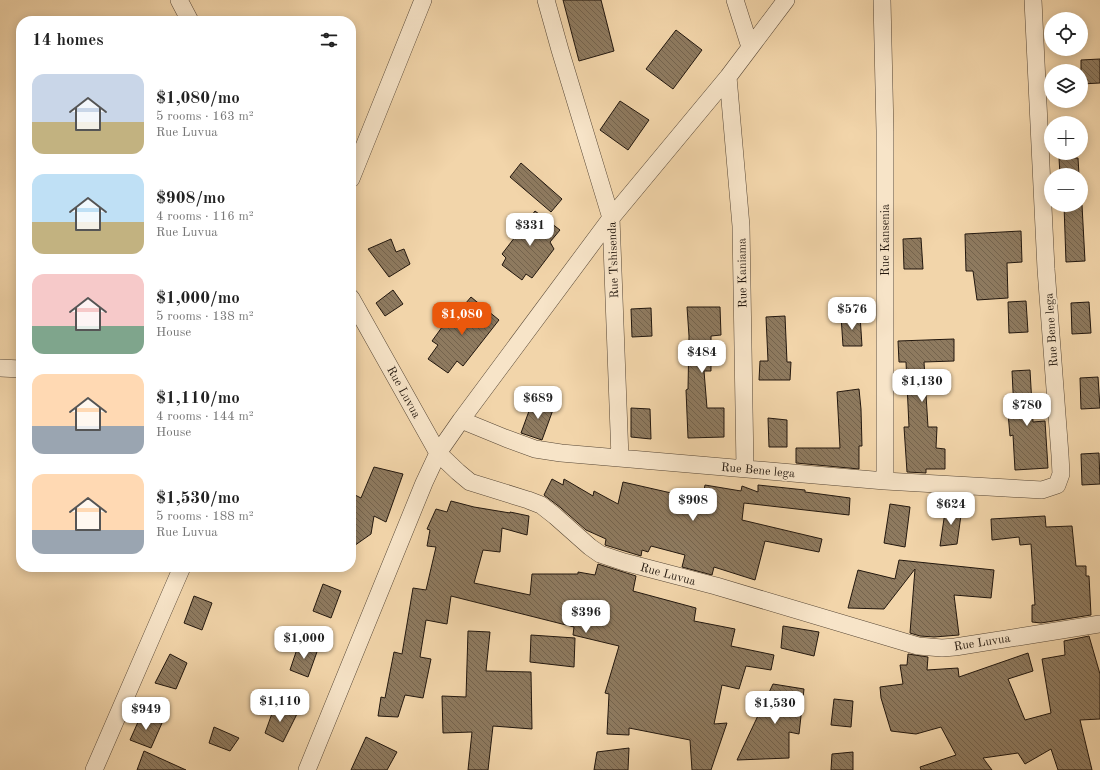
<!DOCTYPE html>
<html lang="en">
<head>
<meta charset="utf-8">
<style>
  body { margin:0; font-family:"Old Standard TT",serif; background:#f6f6f6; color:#222; height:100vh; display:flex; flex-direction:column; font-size:15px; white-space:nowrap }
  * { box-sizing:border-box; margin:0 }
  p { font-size:13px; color:#767676 }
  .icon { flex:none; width:22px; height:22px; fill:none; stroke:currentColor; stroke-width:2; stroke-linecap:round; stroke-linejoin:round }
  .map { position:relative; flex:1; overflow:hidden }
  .sheet { position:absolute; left:16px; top:16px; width:340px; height:556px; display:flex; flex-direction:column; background:#fff; border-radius:16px; box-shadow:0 2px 10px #0003 }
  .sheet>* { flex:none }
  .controls { position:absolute; left:1044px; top:12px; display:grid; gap:8px }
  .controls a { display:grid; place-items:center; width:44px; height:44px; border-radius:50%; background:#fff; box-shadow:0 2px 10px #0003; font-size:20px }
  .price { position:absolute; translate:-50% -34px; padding:0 9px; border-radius:8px; background:#fff; color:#222; font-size:13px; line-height:26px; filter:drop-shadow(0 1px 2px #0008) }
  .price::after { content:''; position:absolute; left:50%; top:24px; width:12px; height:9px; margin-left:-6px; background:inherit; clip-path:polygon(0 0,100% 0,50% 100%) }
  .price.selected { background:#ea580c; color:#fff }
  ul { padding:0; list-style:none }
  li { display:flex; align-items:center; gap:12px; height:100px; padding:0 16px }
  li span { display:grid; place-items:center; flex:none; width:112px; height:80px; border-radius:12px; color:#555 }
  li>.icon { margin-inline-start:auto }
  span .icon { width:48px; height:48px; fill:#fffc; stroke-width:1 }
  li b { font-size:17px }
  h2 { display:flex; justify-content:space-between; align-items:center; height:48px; padding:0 16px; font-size:17px }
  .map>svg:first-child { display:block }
</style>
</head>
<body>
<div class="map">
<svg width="1100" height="770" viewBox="0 0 1100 770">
  <defs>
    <pattern id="building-back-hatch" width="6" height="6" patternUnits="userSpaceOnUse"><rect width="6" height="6" fill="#8e7a5f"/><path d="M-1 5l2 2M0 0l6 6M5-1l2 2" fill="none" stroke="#74634d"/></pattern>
  </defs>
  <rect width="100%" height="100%" fill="#f2d5aa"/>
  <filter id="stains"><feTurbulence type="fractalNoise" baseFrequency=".005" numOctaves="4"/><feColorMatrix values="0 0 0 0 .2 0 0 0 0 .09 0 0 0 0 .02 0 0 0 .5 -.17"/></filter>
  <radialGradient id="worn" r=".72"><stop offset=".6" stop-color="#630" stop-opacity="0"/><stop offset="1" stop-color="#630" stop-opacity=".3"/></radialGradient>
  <path fill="url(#building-back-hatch)" stroke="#22170e" d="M563 0H601L614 51 579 61Z
    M676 30 702 50 673 89 646 69Z
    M1100 59V83L1081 84V60Z
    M620 101 649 120 628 150 600 130Z
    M1059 158H1078L1079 175H1060Z
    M521 163 562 199 551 212 510 177Z
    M1064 205H1082L1085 261 1066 262Z
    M535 211 560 230 550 242 554 249 532 278 526 274 522 280 502 265 506 258 502 254Z
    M1021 231 1022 262 1007 263 1008 298 977 300 973 271H966L965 234Z
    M921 238 923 269H904L903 239Z
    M391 239 396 252 404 249 410 264 389 277 368 249Z
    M393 290 403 304 385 316 376 303Z
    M471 297 499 320 463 366 457 361 448 373 428 359 438 345 432 341 445 323 448 324Z
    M1026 301 1028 332 1009 333 1008 302Z
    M1089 302 1091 333 1072 334 1071 303Z
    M687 307H720L721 335 711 336V371H704L707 408H724V437L688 438 686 390 688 389 689 336Z
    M651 308 652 336 632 337 631 309Z
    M860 315 862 346H843L841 316Z
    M785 316 787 362H791L790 380H759L760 361H768L766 317Z
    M954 339V361L924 362 928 427H937L936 448 945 449V469H926V473L907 472 904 427H909L906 362H899L898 341Z
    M1030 370 1033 422 1045 421 1048 468 1015 470 1013 435 1010 436 1008 413 1014 412 1012 371Z
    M1098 377 1100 408 1081 409 1080 378Z
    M859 389 861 409 862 446H859V469L796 463V448H840L837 392Z
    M533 400 554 407 542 440 521 433Z
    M631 408 650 409 651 439 631 437Z
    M768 418 787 420V447H769Z
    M1099 453 1100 484 1082 485 1081 454Z
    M374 467 403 474 386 522 374 516 371 534 351 548V493L361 498Z
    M552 479 563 485 564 479 593 496 594 491 618 504 623 482 702 500 705 485 741 491 742 486 758 492V485L805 490V492L850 498 849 515 744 503 742 520 822 539 819 552 765 541 755 580 714 567 712 575 682 567 685 555 651 546 648 552 642 550 641 556 605 545 606 539 586 530 561 508 544 495Z
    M451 501 474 507 510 513V512L529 516 527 535 502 528 500 552 483 550 474 583 530 595 532 574H578V572L595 575 598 564 636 576 633 591 696 608 694 621 735 629 731 646 774 655 771 670 746 666 739 689 722 685 714 724 727 723 711 770H692L690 740 629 728V735L607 734 609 694 605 693 619 646 573 635 574 627 451 596 447 624 426 620 420 657 431 659 423 698 405 695 398 717 378 716 381 697 385 698 394 652 402 654 413 588 426 590 436 547 427 546 430 530 427 529 436 509 447 512Z
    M890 504 910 507 905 547 884 543Z
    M946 505 962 508 957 544 940 546Z
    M1045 516 1046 527 1072 526 1076 566H1086V576H1089L1091 615 1041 623 1032 622V605H1035L1031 544 1020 545 1019 537 992 540 991 519Z
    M899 560 994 570 991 598 954 595 959 635 934 637 920 636 910 633 915 569 884 609 848 608 858 570 895 579Z
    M323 584 341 591 331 618 313 611Z
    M194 596 212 603 202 630 184 623Z
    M783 626 819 632 814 656 781 648Z
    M468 631 490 632 486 671 531 672 532 729 493 726 488 770H468L472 732 443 733 442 696 466 697Z
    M531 635 575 638 574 667 530 662Z
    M1089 636 1100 674V719L1080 720 1092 770H1058L1051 749 1025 764 1018 753 983 758 992 770H921L920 767 956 755 941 727 916 734 891 731 881 698 880 687 903 684 900 665H907L908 654 928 657 927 670 958 668 959 677 1028 653 1033 671 1008 679 1025 720 1051 713 1042 659 1065 655 1064 641Z
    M299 643 318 649 308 677 290 670Z
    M170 654 187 663 176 689 155 683Z
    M773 684 804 689 799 734 789 732V758L737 760Z
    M834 699 853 701 851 727 831 725Z
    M275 705 297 714 283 742 265 733Z
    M142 713 162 723 151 748 130 740Z
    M214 727 239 738 230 751 209 743Z
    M366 737 397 752 387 770H351Z
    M629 748 628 770H594L597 752Z
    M144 751 186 770H137Z
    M853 752V770H831L832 754Z"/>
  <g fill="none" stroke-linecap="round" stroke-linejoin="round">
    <defs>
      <path id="minor" d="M179 0 190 21
        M546 0 560 50 611 218 620 458
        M735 0 750 47
        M882 0 885 131V481
        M728 77 741 226 745 468
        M351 179 423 0
        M351 298 438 453 458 472 470 482 528 500 541 505 555 516 590 547 600 554 624 562 716 586 918 646 942 648 955 647 1100 624
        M0 368 21 369
        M461 420 505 438 535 449 561 453 885 481 1042 490 1057 485 1061 474 1060 455 1046 269 1033 0
        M94 770 182 567
        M307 770 424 483 438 453 461 420 611 218 728 77 786 0"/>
    </defs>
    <use href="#minor" stroke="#564635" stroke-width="18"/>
    <use href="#minor" stroke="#f7e4c8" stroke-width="17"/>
  </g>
  <g text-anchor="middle" stroke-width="4" stroke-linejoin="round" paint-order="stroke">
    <g font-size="12" fill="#22170e" stroke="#f7e4c8">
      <text transform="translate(885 240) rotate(-90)" y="4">Rue Kansenia</text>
      <text transform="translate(613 260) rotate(-92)" y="4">Rue Tshisenda</text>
      <text transform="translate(742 273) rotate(-91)" y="4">Rue Kaniama</text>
      <text transform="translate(1051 330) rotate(-94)" y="4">Rue Bene lega</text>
      <text transform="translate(404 392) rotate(61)" y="4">Rue Luvua</text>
      <text transform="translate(758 470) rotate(5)" y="4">Rue Bene lega</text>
      <text transform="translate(668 574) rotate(15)" y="4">Rue Luvua</text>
      <text transform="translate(982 642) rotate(-9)" y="4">Rue Luvua</text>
    </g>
  </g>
  <rect width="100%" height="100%" filter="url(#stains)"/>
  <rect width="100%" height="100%" fill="url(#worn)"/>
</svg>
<div class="controls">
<a><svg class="icon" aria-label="locate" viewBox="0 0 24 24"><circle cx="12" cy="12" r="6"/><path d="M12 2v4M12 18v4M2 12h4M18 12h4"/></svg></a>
<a><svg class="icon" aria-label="layers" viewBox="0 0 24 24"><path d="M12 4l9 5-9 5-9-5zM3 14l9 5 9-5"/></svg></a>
<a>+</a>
<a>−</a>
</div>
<b class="price" style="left:530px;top:247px">$331</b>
<b class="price" style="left:852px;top:331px">$576</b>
<b class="price selected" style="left:462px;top:336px">$1,080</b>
<b class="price" style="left:702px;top:374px">$484</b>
<b class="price" style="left:922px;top:403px">$1,130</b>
<b class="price" style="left:538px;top:420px">$689</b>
<b class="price" style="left:1027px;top:427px">$780</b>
<b class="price" style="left:693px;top:522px">$908</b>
<b class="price" style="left:951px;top:526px">$624</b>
<b class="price" style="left:586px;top:634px">$396</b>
<b class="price" style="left:304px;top:660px">$1,000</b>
<b class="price" style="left:280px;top:723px">$1,110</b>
<b class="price" style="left:775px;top:725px">$1,530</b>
<b class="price" style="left:146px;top:731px">$949</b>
<section class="sheet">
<h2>14 homes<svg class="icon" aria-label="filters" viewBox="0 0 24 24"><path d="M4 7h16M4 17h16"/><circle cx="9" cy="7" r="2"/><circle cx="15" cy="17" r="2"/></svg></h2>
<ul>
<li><span style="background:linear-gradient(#c9d6e8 60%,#c2b280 0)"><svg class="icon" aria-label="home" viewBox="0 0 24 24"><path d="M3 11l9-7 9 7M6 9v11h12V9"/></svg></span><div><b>$1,080/mo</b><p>5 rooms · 163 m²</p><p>Rue Luvua</p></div></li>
<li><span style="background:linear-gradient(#bfe0f5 60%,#c2b280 0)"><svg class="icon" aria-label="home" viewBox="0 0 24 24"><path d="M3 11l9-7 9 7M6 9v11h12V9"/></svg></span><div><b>$908/mo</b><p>4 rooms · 116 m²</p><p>Rue Luvua</p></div></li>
<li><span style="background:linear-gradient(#f6c9c9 65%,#7fa58c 0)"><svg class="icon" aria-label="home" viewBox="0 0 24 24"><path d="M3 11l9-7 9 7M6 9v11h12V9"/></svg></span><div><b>$1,000/mo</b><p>5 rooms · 138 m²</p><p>House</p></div></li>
<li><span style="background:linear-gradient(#ffd9b3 65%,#9aa5b1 0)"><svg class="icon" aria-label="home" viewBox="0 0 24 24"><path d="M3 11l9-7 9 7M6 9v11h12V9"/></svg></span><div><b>$1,110/mo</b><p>4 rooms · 144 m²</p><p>House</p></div></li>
<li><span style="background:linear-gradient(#ffd9b3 70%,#9aa5b1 0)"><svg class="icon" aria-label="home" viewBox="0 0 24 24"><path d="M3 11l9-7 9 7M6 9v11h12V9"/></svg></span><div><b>$1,530/mo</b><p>5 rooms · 188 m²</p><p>Rue Luvua</p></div></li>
</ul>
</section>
</div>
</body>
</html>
